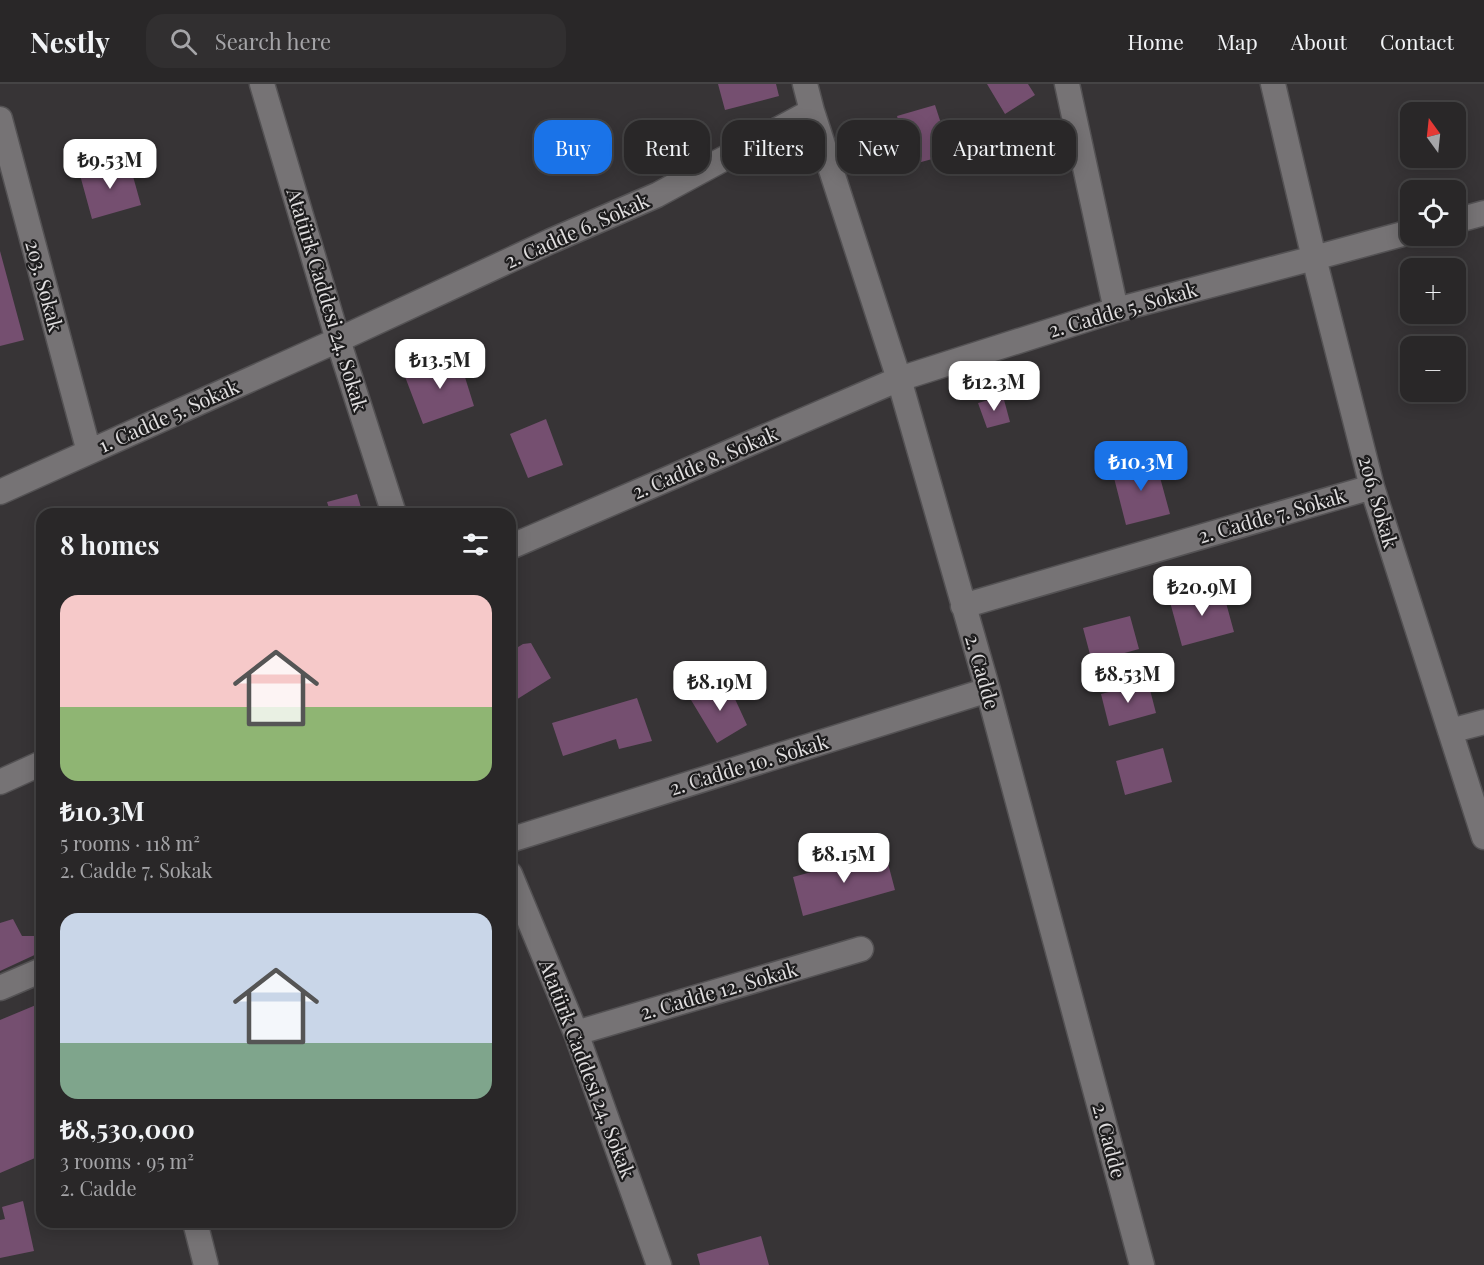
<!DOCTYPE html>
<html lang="en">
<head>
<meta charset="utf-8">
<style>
  body { margin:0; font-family:"Playfair Display",serif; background:#312f30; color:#f1f3f6; height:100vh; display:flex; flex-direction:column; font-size:22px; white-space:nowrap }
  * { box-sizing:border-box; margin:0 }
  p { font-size:20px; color:#a5a5a8 }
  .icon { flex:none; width:33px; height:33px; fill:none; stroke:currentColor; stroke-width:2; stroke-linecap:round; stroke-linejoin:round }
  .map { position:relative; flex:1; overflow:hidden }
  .details { position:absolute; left:36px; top:424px; width:480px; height:720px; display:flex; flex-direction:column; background:#292728; border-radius:18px; box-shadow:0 3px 15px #0003,0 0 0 2px #454445 }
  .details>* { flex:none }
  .banner { position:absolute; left:534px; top:36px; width:570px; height:54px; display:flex; gap:12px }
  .needle { width:39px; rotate:345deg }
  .fabs { position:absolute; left:1400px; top:18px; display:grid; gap:12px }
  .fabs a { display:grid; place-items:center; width:66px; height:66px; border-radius:12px; background:#292728; box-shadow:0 3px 15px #0003,0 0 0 2px #454445; font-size:30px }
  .price { position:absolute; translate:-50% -51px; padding:0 14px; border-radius:12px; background:#fff; color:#222; font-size:20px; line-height:39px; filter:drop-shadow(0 2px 3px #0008) }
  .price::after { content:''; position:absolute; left:50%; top:36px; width:18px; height:14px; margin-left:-9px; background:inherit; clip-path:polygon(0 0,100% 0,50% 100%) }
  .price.on { background:#1a73e8; color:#fff }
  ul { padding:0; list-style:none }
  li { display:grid; align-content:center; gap:12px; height:318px; padding:0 24px }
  li span { display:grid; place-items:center; height:186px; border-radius:18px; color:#555 }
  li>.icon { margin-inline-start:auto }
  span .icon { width:108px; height:108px; fill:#fffc; stroke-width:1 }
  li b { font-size:26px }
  h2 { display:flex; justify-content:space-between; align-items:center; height:72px; padding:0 24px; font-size:26px }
  .pill { padding:0 21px; border-radius:18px; background:#292728; box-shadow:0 3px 15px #0003,0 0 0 2px #454445; font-size:21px; line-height:54px }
  .pill.on { background:#1a73e8; color:#fff }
  header { display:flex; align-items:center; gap:36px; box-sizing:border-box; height:84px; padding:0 30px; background:#292728; border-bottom:2px solid #454445 }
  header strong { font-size:28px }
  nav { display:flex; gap:33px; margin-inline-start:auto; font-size:21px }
  .search { width:420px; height:54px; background:#312f30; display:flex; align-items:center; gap:15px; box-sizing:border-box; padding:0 21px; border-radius:18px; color:#a5a5a8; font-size:22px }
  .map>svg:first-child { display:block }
</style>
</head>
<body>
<header>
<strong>Nestly</strong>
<div class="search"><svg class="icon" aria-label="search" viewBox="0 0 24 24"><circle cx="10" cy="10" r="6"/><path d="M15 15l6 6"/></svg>Search here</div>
<nav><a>Home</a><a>Map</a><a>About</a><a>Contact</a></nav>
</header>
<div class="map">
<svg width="1484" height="1181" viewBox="0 0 1484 1181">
  <rect width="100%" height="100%" fill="#373436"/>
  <path fill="#754f70" d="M718 0H776L779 12 725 26Z
    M987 0H1028L1035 11 1005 30Z
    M935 21 951 70 910 81 897 32Z
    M129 78 141 121 92 135 80 91Z
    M0 167 24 256 0 262Z
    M458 271 474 322 423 340 404 290Z
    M1003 312 1010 338 987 344 978 319Z
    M546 335 563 381 528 394 510 350Z
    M1155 375 1170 430 1126 441 1112 386Z
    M357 410 363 430H331L327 418Z
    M1222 504 1234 548 1182 562 1170 518Z
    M1130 532 1139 565 1092 578 1083 544Z
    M531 559 551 594 511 619 510 616V568L523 560Z
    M725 597 729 602 747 641 717 659 691 616Z
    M1148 598 1156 629 1109 642 1101 610Z
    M637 614 652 657 619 665 616 655 563 672 552 639Z
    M1163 664 1172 698 1125 711 1116 677Z
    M885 768 895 806 803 832 793 793Z
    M13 835 22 852H36L41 868 0 887V839Z
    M36 921 42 946V1071L0 1089V936Z
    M23 1117 34 1167 0 1174V1136L5 1135 2 1123Z
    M761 1152 769 1181H700L697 1170Z"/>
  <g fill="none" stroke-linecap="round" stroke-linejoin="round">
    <defs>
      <path id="street" d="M262 0 338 256 394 430
        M805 0 812 27 899 295 988 606 1142 1181
        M1067 0 1116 226
        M0 35 89 368
        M1455 137 1484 129
        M1410 148 1314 174 1372 403 1484 753
        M0 408 338 256 551 157 657 111 812 27
        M510 463 899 295 1116 226 1314 174 1273 0
        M963 522 1372 403
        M1450 647 1484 638
        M0 698 42 679
        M510 756 988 606
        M510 790 576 949 659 1181
        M0 904 42 886
        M576 949 861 865
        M195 1138 206 1181"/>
    </defs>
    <use href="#street" stroke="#545254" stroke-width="27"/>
    <use href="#street" stroke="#767375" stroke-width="24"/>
  </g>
  <g text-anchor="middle" stroke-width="4.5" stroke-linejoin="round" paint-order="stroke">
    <g font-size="20" fill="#e0dedf" stroke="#1d1c1d">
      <text transform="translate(577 147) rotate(-24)" y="7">2. Cadde 6. Sokak</text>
      <text transform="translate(44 202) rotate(75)" y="7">203. Sokak</text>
      <text transform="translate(327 216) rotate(73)" y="7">Atatürk Caddesi 24. Sokak</text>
      <text transform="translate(1123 226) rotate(-16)" y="7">2. Cadde 5. Sokak</text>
      <text transform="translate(169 332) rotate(-24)" y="7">1. Cadde 5. Sokak</text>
      <text transform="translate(705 379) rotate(-23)" y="7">2. Cadde 8. Sokak</text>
      <text transform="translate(1378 418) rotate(74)" y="7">206. Sokak</text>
      <text transform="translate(1272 432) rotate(-16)" y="7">2. Cadde 7. Sokak</text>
      <text transform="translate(982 588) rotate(74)" y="7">2. Cadde</text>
      <text transform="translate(749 681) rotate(-17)" y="7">2. Cadde 10. Sokak</text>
      <text transform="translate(719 907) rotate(-16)" y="7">2. Cadde 12. Sokak</text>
      <text transform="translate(587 985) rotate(69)" y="7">Atatürk Caddesi 24. Sokak</text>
      <text transform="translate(1109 1057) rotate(75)" y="7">2. Cadde</text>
    </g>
  </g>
</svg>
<div class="fabs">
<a><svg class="needle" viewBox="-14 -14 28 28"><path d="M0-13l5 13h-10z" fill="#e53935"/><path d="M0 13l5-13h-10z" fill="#a5a5a8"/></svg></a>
<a><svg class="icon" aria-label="locate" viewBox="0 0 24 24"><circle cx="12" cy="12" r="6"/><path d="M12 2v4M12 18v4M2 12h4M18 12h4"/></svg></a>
<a>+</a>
<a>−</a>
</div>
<b class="price" style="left:110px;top:106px">₺9.53M</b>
<b class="price" style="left:440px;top:306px">₺13.5M</b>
<b class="price" style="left:994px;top:328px">₺12.3M</b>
<b class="price on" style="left:1141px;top:408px">₺10.3M</b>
<b class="price" style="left:1202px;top:533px">₺20.9M</b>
<b class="price" style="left:1128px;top:620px">₺8.53M</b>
<b class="price" style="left:720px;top:628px">₺8.19M</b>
<b class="price" style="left:844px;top:800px">₺8.15M</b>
<div class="banner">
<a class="pill on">Buy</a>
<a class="pill">Rent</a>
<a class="pill">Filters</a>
<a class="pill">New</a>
<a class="pill">Apartment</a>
</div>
<section class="details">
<h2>8 homes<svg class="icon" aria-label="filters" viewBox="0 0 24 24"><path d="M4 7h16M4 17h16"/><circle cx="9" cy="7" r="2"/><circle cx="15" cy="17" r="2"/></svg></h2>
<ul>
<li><span style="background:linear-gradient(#f6c9c9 60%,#8fb573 0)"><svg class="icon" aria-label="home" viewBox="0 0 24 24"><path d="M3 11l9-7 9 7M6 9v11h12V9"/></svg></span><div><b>₺10.3M</b><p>5 rooms · 118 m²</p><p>2. Cadde 7. Sokak</p></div></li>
<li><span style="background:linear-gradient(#c9d6e8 70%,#7fa58c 0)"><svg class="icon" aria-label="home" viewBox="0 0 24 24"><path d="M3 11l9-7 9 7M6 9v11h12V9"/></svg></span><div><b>₺8,530,000</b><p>3 rooms · 95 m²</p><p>2. Cadde</p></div></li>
</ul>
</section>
</div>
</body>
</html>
